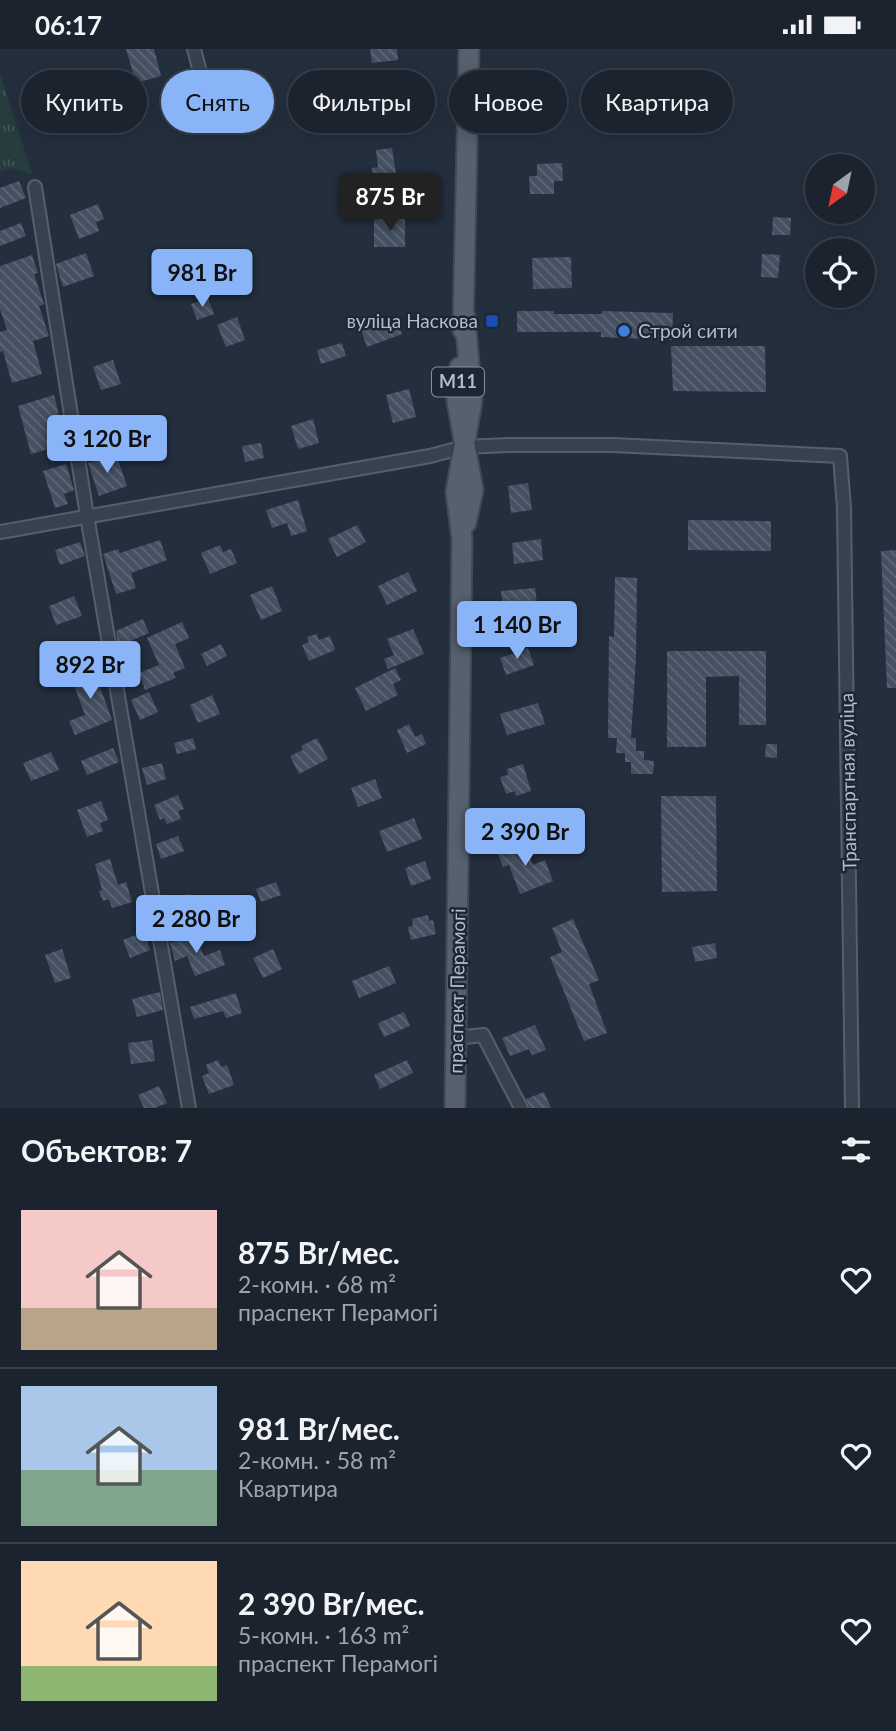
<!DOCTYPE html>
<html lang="ru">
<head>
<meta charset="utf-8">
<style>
  body { margin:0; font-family:Lato,sans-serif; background:#282f3a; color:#f1f3f6; height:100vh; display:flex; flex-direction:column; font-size:26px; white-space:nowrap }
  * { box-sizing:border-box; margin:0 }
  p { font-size:23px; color:#a0a4aa }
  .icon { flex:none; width:38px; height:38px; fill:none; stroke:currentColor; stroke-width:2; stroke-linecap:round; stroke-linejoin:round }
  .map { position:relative; height:1059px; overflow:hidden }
  .drawer { display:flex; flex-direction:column; background:#1b232e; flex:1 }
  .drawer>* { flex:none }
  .banner { position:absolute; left:21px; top:21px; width:854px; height:63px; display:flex; gap:14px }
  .needle { width:46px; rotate:213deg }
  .tools { position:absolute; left:805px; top:105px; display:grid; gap:14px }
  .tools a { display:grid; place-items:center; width:70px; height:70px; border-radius:50%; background:#1b232e; box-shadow:0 4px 18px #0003,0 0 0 2px #39404a; font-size:35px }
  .price { position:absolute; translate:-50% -60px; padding:0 16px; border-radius:7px; background:#8ab4f8; color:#111; font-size:23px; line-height:46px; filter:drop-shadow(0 2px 4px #0008) }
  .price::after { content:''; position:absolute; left:50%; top:42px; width:21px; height:16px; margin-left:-10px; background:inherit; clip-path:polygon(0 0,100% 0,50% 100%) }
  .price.on { background:#222; color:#fff }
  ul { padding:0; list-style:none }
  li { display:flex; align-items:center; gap:21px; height:175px; padding:0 21px }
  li+li { border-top:2px solid #39404a }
  li span { display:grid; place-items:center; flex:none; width:196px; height:140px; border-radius:0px; color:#555 }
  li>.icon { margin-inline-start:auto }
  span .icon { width:84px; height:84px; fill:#fffc; stroke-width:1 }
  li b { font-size:30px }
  h2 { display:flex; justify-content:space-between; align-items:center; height:84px; padding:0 21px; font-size:30px }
  .pill { padding:0 24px; border-radius:32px; background:#1b232e; box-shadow:0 4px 18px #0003,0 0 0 2px #39404a; font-size:24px; line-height:63px }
  .pill.on { background:#8ab4f8; color:#111 }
  .status { display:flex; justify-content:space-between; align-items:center; height:49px; padding:0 35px; background:#1b232e; direction:ltr }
  .status svg { height:19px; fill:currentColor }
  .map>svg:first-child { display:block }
</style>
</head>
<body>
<div class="status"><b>06:17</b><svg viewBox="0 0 49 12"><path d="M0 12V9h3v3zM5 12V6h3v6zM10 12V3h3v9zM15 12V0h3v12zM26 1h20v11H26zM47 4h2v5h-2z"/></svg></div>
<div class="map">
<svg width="896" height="1059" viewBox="0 0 896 1059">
  <defs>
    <pattern id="grass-tufts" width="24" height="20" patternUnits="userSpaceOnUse" patternTransform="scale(1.75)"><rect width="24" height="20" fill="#263c3f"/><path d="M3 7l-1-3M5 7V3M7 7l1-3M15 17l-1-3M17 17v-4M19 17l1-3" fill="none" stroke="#435659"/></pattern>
    <pattern id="building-back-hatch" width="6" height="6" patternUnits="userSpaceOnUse" patternTransform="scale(1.75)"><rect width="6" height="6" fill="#455162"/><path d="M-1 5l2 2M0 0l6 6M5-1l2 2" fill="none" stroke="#5d6877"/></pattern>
  </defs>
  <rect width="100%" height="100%" fill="#242f3e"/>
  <path fill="url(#grass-tufts)" d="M0 24 32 125 11 119 0 123Z"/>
  <path fill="url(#building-back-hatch)" d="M126 0H154L161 27 136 34Z
    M370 0H397L398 11 372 14Z
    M560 34 561 58 525 60 524 36Z
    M392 99 396 125 373 129 372 119 378 118 376 101Z
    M562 114 563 132H554V145H530L529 127H537V115Z
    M19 132 26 149 0 159V139Z
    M98 155 104 170 96 173 99 182 79 190 70 166Z
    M773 168 791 169 790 186H772Z
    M374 170H405V198H374Z
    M21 174 26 187 0 197V182Z
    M86 204 94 227 63 238 56 215Z
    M762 205 780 206 778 229 761 228Z
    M32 206 38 224 34 225 44 255 39 257 49 287 33 292 42 325 12 334 3 302 0 303V283L7 281 0 260V217Z
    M571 208 572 239 533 240 532 209Z
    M208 249 214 265 197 271 191 255Z
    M517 262H554V265H602V262L673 264 672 291 601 288V283H517Z
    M237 268 245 291 226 298 217 276Z
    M397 270 402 285 367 298 359 275 370 271 373 279Z
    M342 294 346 307 321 315 317 301Z
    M671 297H765L766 343 673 342Z
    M113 311 121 335 101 341 93 318Z
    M409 340 416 368 393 374 386 346Z
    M54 346 66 395 31 405 18 357Z
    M313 370 319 394 298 400 291 377Z
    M261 394 264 409 245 413 242 397Z
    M116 405 127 437 99 447 88 414Z
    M66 415 74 441 64 445 68 455 55 459 43 422Z
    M528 434 532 461 511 464 508 437Z
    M298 451 307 482 291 487 287 474 272 479 266 461Z
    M688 471 771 472V502L688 501Z
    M357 476 366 493 337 508 328 490Z
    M541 490 543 511 514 515 512 494Z
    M160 491 167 511 131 524 136 539 116 545 103 505 118 500 120 504Z
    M80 493 85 507 60 516 55 501Z
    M220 496 223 503 231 500 237 514 210 525 201 504Z
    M896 501V639H887L881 502Z
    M408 523 417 542 387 556 378 537Z
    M615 528 637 529 636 608 631 689H636V702H644V711L654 712 653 725H631V713H625V704H616L617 689H608L609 587 614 588Z
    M272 537 282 562 261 571 250 546Z
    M535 539 538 562 504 566 501 542Z
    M74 547 82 567 56 576 49 557Z
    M143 570 149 584 118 597 116 582Z
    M182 573 189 589 175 595 185 619 173 624 176 629 145 641 139 624 159 616 147 589Z
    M413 580 424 605 388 620 384 610 394 606 387 590Z
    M317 585 319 591 330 587 335 601 309 612 302 596 309 593 307 588Z
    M221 595 227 607 207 617 201 605Z
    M528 599 534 616 506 626 500 609Z
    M667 602H766V676H739V627L706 628V698H667Z
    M98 617 104 633 99 635 112 671 75 686 69 672 85 666 71 628Z
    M395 619 401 631 393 635 398 646 366 662 355 639Z
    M149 643 158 663 140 671 131 651Z
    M212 646 220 665 198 674 190 656Z
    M538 654 545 675 507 686 500 665Z
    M409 675 415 688 422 685 426 695 407 704 397 681Z
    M193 689 196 700 177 705 174 694Z
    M317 689 328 710 299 725 290 707 303 701 301 697Z
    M766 695H777V709L765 708Z
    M113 699 119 713 87 726 81 712Z
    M51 703 59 721 31 732 23 714Z
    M162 714 166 730 147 736 142 719Z
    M523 715 531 742 516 747 515 742 506 745 500 728 508 726 507 720Z
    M375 730 382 749 358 758 351 739Z
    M178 746 184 760 178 762 181 770 167 775 164 769 160 771 154 756Z
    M661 747H716L717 842 662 843Z
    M101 752 108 771 100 774 103 782 87 788 77 761Z
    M414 769 422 790 387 803 379 782Z
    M178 787 184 802 161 810 156 795Z
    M524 793 533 816 545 811 553 832 520 845 509 816 503 818 497 803Z
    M110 810 118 836 126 833 132 853 112 859 109 850 103 852 99 842 102 841 95 815Z
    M425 812 431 830 411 837 405 819Z
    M276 833 281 846 261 853 256 840Z
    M188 845 194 860 176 868 170 852Z
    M428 866 429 872 433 871 436 885 411 891 408 878 413 877 412 870Z
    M573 870 599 931 589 935 607 984 584 992 550 908 562 903 552 879Z
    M144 883 150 901 130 909 123 891Z
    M195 885 204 907 220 901 225 916 195 927 187 907 175 912 170 894Z
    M715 894 717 909 695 913 692 898Z
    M62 900 71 929 55 934 45 906Z
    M273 900 282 920 263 929 253 909Z
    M389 917 396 934 359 949 352 932Z
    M160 943 163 961 137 968 132 950Z
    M236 944 242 964 226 969 223 962 194 970 190 958Z
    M404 963 410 977 384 988 378 974Z
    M535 976 546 1001 532 1006 529 1000 510 1007 502 989Z
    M152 991 155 1012 131 1015 128 994Z
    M218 1011 221 1018 227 1016 234 1036 209 1045 202 1027 209 1024 206 1016Z
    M407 1011 413 1024 380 1040 374 1026Z
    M159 1037 167 1054 155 1059H144L138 1046Z
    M544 1043 551 1059H530L526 1050Z"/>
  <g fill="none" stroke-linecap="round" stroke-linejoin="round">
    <defs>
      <path id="minor" d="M194 0 204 38
        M35 138 87 467 189 1059
        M0 483 430 407 464 398 509 396H613L840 407 844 459 852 1059
        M456 989 483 986 521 1059"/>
      <path id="primary" d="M463 281 469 0
        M460 318 457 352 473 441 466 474
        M455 1059 462 489 456 443 472 352 465 268"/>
    </defs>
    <use href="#minor" stroke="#565f6c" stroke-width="16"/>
    <use href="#primary" stroke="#414a57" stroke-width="23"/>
    <use href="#minor" stroke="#38414e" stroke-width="12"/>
    <use href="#primary" stroke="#56606e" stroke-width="19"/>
  </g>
  <rect fill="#1a4fb4" stroke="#1d2633" stroke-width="2.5" x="485" y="265" width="14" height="14" rx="3.5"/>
  <circle fill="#3f7fe0" stroke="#1d2633" stroke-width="2.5" cx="624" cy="282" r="7"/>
  <g text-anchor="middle" stroke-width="5" stroke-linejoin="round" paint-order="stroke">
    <rect fill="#1d2633" stroke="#878f9c" stroke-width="2" x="432" y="318.5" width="52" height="29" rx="5"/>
    <g font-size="18" font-weight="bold" fill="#b4bcc9">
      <text x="458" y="339">М11</text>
    </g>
    <g font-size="19" fill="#b4bcc9" stroke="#1d2633" text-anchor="end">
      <text x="478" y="279">вуліца Наскова</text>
      <text x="638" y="289" text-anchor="start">Строй сити</text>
    </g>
    <g font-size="19" fill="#b4bcc9" stroke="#1d2633">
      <text transform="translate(848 733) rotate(-91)" y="7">Транспартная вуліца</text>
      <text transform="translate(457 942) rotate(-89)" y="7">праспект Перамогі</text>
    </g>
  </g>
</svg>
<div class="tools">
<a><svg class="needle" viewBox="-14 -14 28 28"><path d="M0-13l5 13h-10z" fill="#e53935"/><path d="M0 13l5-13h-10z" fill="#a0a4aa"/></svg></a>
<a><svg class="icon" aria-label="locate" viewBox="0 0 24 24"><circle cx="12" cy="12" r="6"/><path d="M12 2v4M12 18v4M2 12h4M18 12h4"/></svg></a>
</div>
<b class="price on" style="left:390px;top:184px">875 Br</b>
<b class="price" style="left:202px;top:260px">981 Br</b>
<b class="price" style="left:107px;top:426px">3 120 Br</b>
<b class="price" style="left:517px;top:612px">1 140 Br</b>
<b class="price" style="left:90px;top:652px">892 Br</b>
<b class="price" style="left:525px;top:819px">2 390 Br</b>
<b class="price" style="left:196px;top:906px">2 280 Br</b>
<div class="banner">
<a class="pill">Купить</a>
<a class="pill on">Снять</a>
<a class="pill">Фильтры</a>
<a class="pill">Новое</a>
<a class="pill">Квартира</a>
</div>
</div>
<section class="drawer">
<h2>Объектов: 7<svg class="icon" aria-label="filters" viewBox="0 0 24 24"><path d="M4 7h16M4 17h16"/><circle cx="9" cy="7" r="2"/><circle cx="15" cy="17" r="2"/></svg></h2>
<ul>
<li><span style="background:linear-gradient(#f6c9c9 70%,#b9a48a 0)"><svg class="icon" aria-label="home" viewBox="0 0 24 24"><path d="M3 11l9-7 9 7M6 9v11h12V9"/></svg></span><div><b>875 Br/мес.</b><p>2-комн. · 68 m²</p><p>праспект Перамогі</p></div><svg class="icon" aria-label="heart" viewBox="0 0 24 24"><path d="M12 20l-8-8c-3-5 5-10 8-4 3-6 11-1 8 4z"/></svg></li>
<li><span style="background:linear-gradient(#a9c7e8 60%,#7fa58c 0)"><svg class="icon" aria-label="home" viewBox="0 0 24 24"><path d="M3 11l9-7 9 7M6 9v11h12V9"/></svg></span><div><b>981 Br/мес.</b><p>2-комн. · 58 m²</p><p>Квартира</p></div><svg class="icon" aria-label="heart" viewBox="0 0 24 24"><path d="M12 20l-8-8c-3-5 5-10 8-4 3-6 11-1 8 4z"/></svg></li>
<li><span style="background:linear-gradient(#ffd9b3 75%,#8fb573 0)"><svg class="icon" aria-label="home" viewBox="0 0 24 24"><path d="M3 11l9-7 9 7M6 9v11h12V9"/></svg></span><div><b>2 390 Br/мес.</b><p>5-комн. · 163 m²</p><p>праспект Перамогі</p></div><svg class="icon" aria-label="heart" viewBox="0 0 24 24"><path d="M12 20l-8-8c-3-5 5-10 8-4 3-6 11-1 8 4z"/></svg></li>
</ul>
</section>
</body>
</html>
